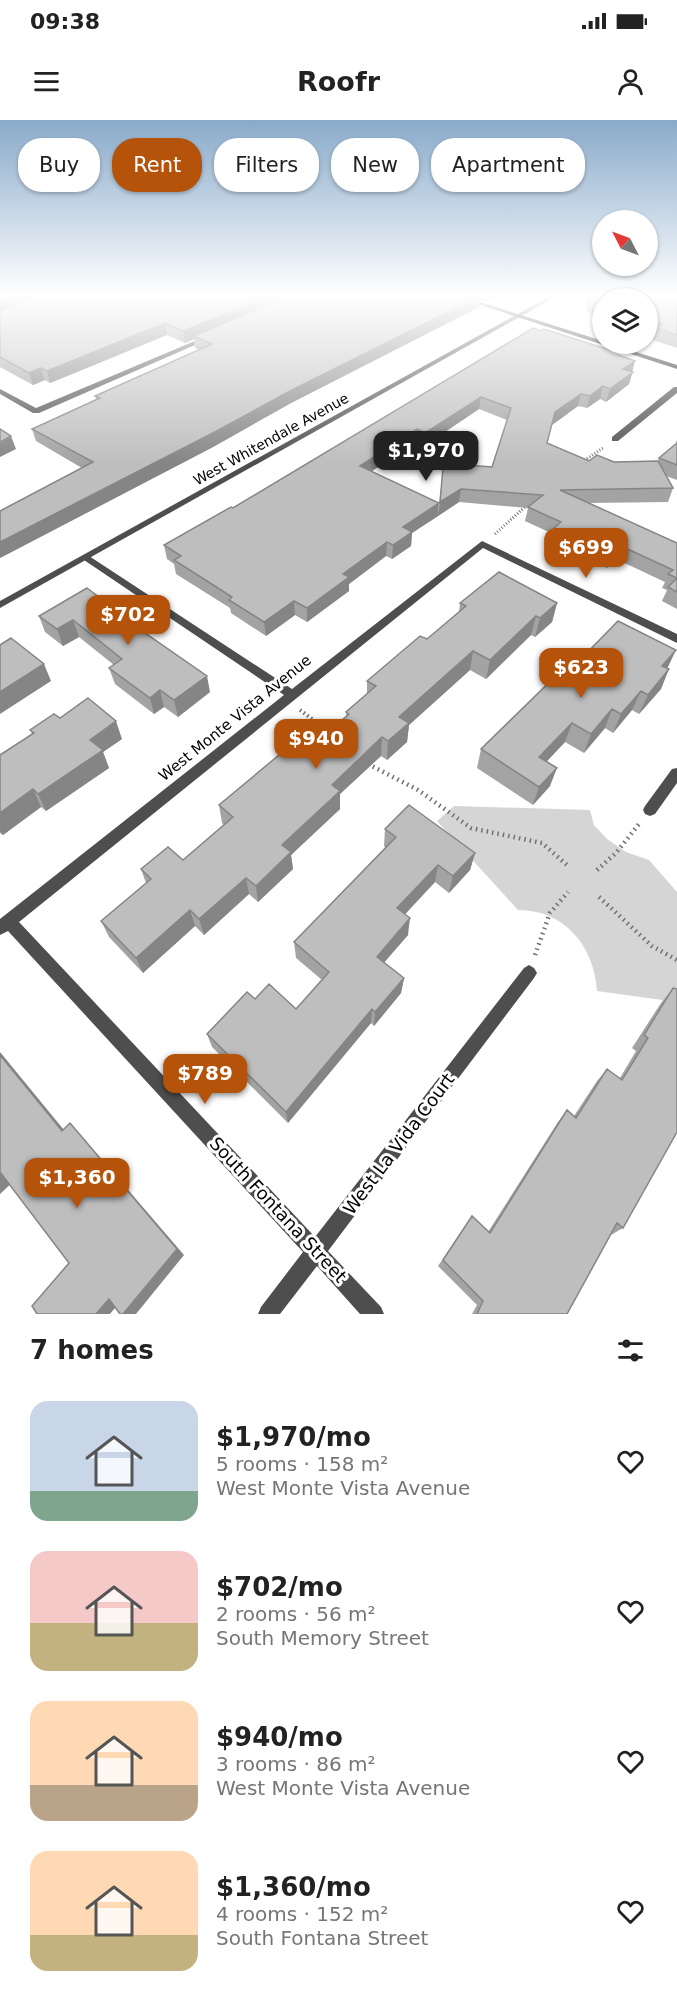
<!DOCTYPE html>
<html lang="en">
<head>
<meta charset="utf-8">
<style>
  body { margin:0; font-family:"DejaVu Sans",sans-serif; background:#f2f2f2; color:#222; height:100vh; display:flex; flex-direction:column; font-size:22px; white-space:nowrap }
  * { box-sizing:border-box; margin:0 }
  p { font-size:20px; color:#767676 }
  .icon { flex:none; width:33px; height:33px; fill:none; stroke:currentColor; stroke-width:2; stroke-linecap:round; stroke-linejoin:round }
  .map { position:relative; height:1194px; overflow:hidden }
  .side { display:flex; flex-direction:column; background:#fff; flex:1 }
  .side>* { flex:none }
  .hud { position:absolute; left:18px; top:18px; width:642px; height:54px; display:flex; gap:12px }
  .needle { width:39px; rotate:312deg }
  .buttons { position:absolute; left:592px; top:90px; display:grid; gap:12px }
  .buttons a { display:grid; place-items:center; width:66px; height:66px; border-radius:50%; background:#fff; box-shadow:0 2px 4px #0004; font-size:30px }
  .price { position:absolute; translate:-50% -51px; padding:0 14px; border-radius:12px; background:#b45309; color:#fff; font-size:20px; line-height:39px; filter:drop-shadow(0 2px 3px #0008) }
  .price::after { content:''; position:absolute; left:50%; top:36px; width:18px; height:14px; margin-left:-9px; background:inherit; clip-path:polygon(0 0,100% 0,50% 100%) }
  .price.current { background:#222; color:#fff }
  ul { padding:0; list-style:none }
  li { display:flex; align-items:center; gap:18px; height:150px; padding:0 30px }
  li span { display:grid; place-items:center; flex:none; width:168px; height:120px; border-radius:18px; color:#555 }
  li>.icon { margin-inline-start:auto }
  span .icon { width:72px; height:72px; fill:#fffc; stroke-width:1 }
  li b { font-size:26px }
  h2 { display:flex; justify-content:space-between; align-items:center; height:72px; padding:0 30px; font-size:26px }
  .pill { padding:0 21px; border-radius:24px; background:#fff; box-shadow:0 2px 4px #0004; font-size:21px; line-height:54px }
  .pill.current { background:#b45309; color:#fff }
  .status { display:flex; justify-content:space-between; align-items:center; height:42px; padding:0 30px; background:#fff; direction:ltr }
  .status svg { height:16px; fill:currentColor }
  header { display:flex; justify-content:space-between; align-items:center; height:78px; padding:0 30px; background:#fff; font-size:27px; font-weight:800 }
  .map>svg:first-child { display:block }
</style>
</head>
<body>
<div class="status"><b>09:38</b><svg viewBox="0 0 49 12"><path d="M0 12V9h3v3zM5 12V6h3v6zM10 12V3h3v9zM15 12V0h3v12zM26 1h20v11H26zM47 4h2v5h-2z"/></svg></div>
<header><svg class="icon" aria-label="menu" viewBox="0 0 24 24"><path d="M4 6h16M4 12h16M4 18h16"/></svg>Roofr<svg class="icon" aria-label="person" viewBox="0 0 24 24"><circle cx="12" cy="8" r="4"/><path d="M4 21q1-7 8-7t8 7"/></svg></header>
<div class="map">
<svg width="677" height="1194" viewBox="0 0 677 1194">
  <rect width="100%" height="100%" fill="#fff"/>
  <path fill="#d5d5d5" d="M454 686 590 690 594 705 607 719 626 732 649 740 677 772V882L597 871C594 826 565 790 518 790L437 701Z"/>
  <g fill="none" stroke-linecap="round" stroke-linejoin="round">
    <path stroke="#707070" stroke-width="3" stroke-dasharray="1 2" stroke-linecap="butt" d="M582 342 603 328
      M495 414 527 385"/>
    <path stroke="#707070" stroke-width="4" stroke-dasharray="1.5 3" stroke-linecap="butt" d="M300 590 332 614"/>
    <path stroke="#707070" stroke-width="4.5" stroke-dasharray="1.5 4" stroke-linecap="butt" d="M368 644 418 670 471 708 542 723 567 745
      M597 750 616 733 639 704
      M599 777 652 826 677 840
      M535 835 550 793 568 772"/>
    <path fill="#4e4e4e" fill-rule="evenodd" d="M209 215 212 217 211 218 39 293H33L0 274V269L36 288Z
      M674 267H677V273L618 321H612V317Z
      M482 421 677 514V523L483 428 19 802 315 1117 524 848 529 845 534 848 537 853 534 858 328 1131 381 1187 384 1194H360L317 1146 280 1194H258L261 1187 303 1132 8 811 0 815V799L284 575 81 438 86 435 89 436 292 569Z
      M677 648V663L655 694 650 696 645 694 643 690 645 686 672 649Z"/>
    <path fill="#4e4e4e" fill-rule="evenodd" d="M550 176H557L0 488V481Z"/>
    <path fill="#1b1b1b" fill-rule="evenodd" d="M453 176H461L603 221V224H611L677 245V249Z"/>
  </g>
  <path fill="#a3a3a3" d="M0 176H499L487 182 480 180 479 187 291 283 213 327 0 438V391L82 348 36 321 32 309 96 279 95 276 200 230 195 228 194 219 185 223 167 215 50 263 45 260 33 265 0 247Z
    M587 176H677V228L653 220 655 214 648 212V178H603V197L587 192V188H585Z
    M533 208 618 235 633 252 629 264 606 282 600 279 587 288 578 286 552 305 547 323 589 341 614 342 658 341 659 338 676 323 677 319V360L666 356 673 368 668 382 588 383 677 423V489L662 481 667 470 662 468 665 462 616 439 607 448 551 421 553 414 525 401 528 388 459 382 438 396 443 348 466 349 492 347 507 300 479 289 424 326 416 322 372 351 438 396 412 413 411 426 392 439 386 436 349 464V471L307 502 295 495 266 516 231 493 230 488 176 454 174 444 167 439 164 425 233 388Z
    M460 483H557L552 502 535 517 531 515 486 559 470 550 409 605 407 622 387 640 381 636 340 674V689L291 735 293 749 258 782 249 774 204 815 195 806 143 853 109 817 101 801 146 763 141 749 183 740 224 705 222 703 219 685 303 633 346 596V592L367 575V561L427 519 459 492Z
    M39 496 128 501 210 572 178 597 164 587 154 594 115 564 109 548 114 545 79 517 63 526 45 512Z
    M573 547 668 549 661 569 639 594 632 590 613 613 605 608 584 633 565 622 547 641 550 666 533 685 477 648 481 629Z
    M60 598 122 619 103 632 109 648 46 691 41 687 3 715 0 713V635L32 614 30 610Z
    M385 709 475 733 470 750 449 773 435 762 405 794 408 815 384 842 404 858 401 873 374 906 371 903 288 1003 212 927 207 914 255 879 296 889 322 860 296 838 294 822 386 728 384 726Z
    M673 868 623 1108 611 1115H610L567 1194H472L477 1185 438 1146 472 1096 488 1112 558 1002 567 990 574 996 597 961 607 949 620 958 636 931 632 928 661 883Z"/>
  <path fill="#858585" d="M17 176H53L0 194V181Z
    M270 176H297L194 216V219L185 223 183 211Z
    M480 176 479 187 291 283 213 327 0 438V422L290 271Z
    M488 176H499L487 182Z
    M165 203 167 215 50 263 47 251Z
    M635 241 629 264 606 282 610 269 623 249Z
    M41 248 45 260 33 265 29 253Z
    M603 266 600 279 587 288 590 276Z
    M581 274 578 286 552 305 555 292Z
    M481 277 479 289 424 326 425 313Z
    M417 309 416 322 360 359V346Z
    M11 316 16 329 0 337V322Z
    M461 369 459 382 438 396 440 382Z
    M439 383 438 396 412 413 411 426 392 439 393 425 403 407Z
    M387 422 386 436 349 464V471L307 502V488L343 454Z
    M621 426 616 439 607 448 611 434Z
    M294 481 295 495 266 516 264 502Z
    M557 483 552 502 535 517 540 498Z
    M536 496 531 515 486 559 490 540Z
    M73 500 79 517 63 526 57 509Z
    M676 530 667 549 662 546Z
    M473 531 470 550 409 605 407 622 387 640 388 621 399 597Z
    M44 544 51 561 0 594V572Z
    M669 549 661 569 639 594 648 575Z
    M207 556 210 572 178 597 174 580Z
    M160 570 164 587 154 594 150 578Z
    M641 571 632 590 613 613 621 594Z
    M612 589 605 608 584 633 591 614Z
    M116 601 122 619 103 632 109 648 46 691 38 674 90 620Z
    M572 603 565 622 534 655 539 637Z
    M382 617 381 636 340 674V689L291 735 293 749 258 782 256 766 282 725 332 665Z
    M557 648 550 666 533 685 539 667Z
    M33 669 41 687 3 715 0 711V693Z
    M475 733 470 750 449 773 453 756Z
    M438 745 435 762 395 805 397 788Z
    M246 758 249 774 204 815 199 799Z
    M190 790 195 806 143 853 136 838Z
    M410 798 408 815 376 852 377 837Z
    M404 858 401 873 374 906 375 892Z
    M372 889 371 903 288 1003 286 992Z
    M0 932 73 1021 62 1011 0 935Z
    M70 1003 80 1014 184 1135 136 1194H123Z
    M0 1052 14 1061 0 1074Z
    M109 1179 119 1183 110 1194H96Z"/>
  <path fill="#bebebe" stroke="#858585" stroke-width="1.5" d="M0 176H17L0 181Z
    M40 176H270L183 211 165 203 47 251 41 248 29 253 0 237V190Z
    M287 176H480L290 271 211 314 0 422V391L93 342 32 309 100 278 95 276 212 224 194 216Z
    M587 176H677V215L657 208 663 204 648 199V178H603V185L589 180 593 178Z
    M533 208 541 211 544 209 619 233 618 235 635 241 623 249 633 252 610 269 603 266 590 276 581 274 555 292 547 323 589 341 597 335 614 342 658 341 673 368 560 370 677 423V458L668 454 673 450 621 426 611 434 554 408 561 402 528 387 543 375 461 369 440 382 443 348 466 349 467 345 492 347 511 288 481 277 425 313 417 309 360 346 439 383 403 407 412 412 393 425 387 422 343 454 349 457 307 488 294 481 264 502 229 480 232 477 174 440 181 436 164 425 231 387 233 388Z
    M0 309 11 316 0 322Z
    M677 323V345L659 338Z
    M499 452 557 483 540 498 536 496 490 540 473 531 399 597 409 603 388 621 382 617 332 665 340 671 282 725 291 732 256 766 246 758 199 799 190 790 136 838 101 801 151 759 141 749 168 727 183 740 233 697 219 685 291 625 303 633 349 594 346 592 376 566 367 561 420 516 427 519 466 486 460 483Z
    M677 458V472L668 467Z
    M87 468 127 498 125 499 207 556 174 580 160 570 150 578 109 548 122 539 73 500 57 509 39 496Z
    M618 501 676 530 662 546 669 549 648 575 641 571 621 594 612 589 591 614 572 603 539 637 557 648 539 667 481 629 568 544 573 547Z
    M11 518 44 544 0 572V525Z
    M88 578 116 601 90 620 103 630 38 674 33 669 0 693V635L34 613 30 610 54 594 60 598Z
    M409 685 475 733 453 756 438 745 397 788 410 798 377 837 404 858 375 892 372 889 286 992 207 914 247 872 255 879 269 864 296 889 329 852 294 822 396 717 385 709Z
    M673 868 677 869V1012L623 1108 617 1103 567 1194H477L483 1181 443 1140 472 1096 490 1113 567 990 576 998 607 949 622 960 648 918 644 915Z
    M0 935 62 1011 70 1003 177 1129 123 1194H120L109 1179 96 1194H37L32 1186 69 1143 0 1052Z"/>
  <linearGradient id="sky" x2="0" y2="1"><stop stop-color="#89aaca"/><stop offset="0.51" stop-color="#fff"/><stop offset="1" stop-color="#fff" stop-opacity="0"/></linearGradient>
  <rect width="677" height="343" fill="url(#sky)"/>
  <g text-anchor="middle" stroke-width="6" stroke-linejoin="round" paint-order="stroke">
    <g font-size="14" fill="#000" stroke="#fff">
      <text transform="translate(271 319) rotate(-29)" y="5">West Whitendale Avenue</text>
    </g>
    <g font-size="15" fill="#000" stroke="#fff">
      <text transform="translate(235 598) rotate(-39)" y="5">West Monte Vista Avenue</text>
    </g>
    <g font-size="18" fill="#000" stroke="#fff">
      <text transform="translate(399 1024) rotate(-53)" y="6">West La Vida Court</text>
      <text transform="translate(278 1090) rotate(47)" y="6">South Fontana Street</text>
    </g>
  </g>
</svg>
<div class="buttons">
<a><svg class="needle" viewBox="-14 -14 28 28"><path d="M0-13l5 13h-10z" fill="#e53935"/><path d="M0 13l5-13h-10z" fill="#767676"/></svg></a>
<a><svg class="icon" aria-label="layers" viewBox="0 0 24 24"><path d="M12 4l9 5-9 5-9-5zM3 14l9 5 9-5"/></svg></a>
</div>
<b class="price current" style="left:426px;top:362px">$1,970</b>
<b class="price" style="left:586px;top:459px">$699</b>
<b class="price" style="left:128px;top:526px">$702</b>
<b class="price" style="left:581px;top:579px">$623</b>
<b class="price" style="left:316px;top:650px">$940</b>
<b class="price" style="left:205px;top:985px">$789</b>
<b class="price" style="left:77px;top:1089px">$1,360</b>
<div class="hud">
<a class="pill">Buy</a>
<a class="pill current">Rent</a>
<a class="pill">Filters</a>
<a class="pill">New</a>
<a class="pill">Apartment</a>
</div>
</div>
<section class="side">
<h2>7 homes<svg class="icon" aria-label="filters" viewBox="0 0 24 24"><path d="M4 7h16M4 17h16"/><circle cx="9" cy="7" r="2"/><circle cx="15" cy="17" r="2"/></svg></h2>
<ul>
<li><span style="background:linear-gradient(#c9d6e8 75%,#7fa58c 0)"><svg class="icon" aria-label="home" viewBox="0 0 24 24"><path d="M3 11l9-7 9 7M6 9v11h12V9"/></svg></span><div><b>$1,970/mo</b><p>5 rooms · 158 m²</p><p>West Monte Vista Avenue</p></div><svg class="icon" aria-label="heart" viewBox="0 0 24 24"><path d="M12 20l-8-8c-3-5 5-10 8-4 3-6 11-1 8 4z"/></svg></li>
<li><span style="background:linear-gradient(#f6c9c9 60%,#c2b280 0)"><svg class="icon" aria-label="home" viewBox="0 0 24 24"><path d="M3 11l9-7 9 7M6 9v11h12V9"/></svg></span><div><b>$702/mo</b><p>2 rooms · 56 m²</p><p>South Memory Street</p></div><svg class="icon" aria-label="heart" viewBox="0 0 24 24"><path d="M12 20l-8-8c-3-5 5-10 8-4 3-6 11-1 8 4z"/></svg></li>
<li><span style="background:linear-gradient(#ffd9b3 70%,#b9a48a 0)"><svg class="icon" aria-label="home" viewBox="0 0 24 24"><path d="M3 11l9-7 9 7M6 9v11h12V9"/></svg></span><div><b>$940/mo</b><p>3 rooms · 86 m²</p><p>West Monte Vista Avenue</p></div><svg class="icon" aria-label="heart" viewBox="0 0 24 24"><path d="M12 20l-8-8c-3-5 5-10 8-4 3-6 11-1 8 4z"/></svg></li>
<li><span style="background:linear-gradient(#ffd9b3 70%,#c2b280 0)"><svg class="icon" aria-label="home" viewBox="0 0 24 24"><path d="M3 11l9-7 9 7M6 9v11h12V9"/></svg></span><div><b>$1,360/mo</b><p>4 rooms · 152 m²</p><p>South Fontana Street</p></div><svg class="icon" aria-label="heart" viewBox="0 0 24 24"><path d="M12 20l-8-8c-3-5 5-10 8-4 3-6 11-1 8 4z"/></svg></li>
</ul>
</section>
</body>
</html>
